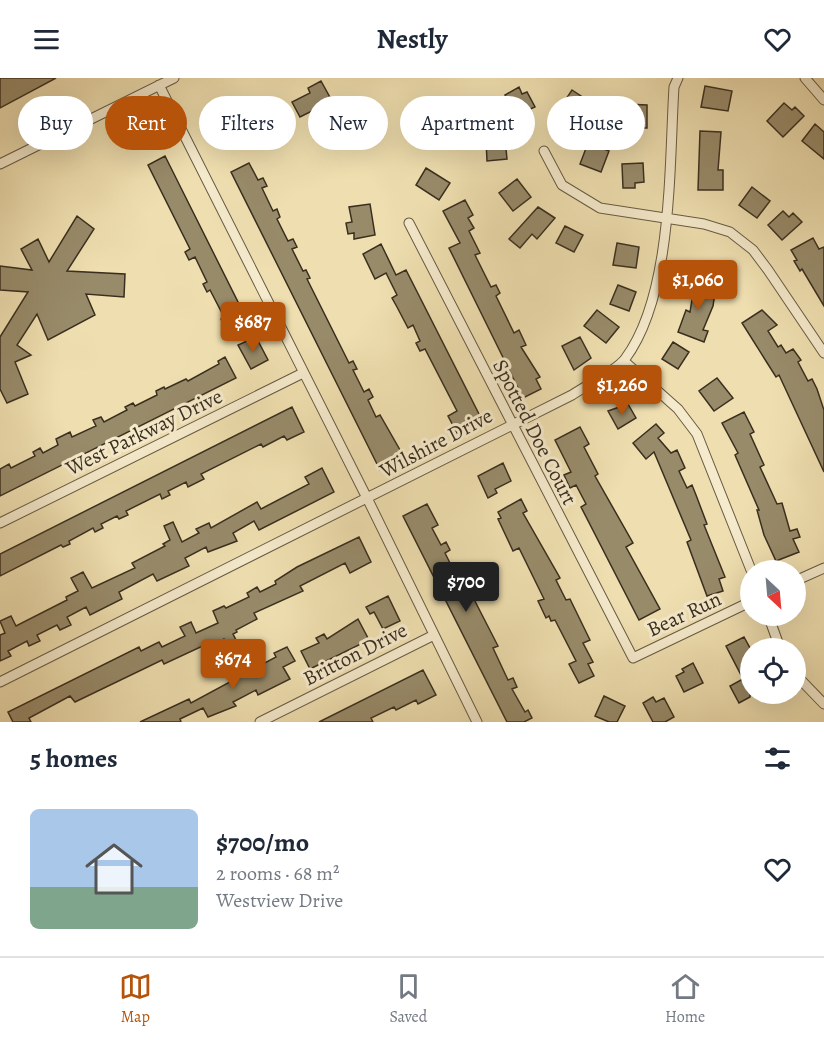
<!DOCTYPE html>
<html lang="en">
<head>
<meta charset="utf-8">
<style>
  body { margin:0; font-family:Alegreya,serif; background:#f2f2f3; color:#1f2937; height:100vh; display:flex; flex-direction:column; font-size:22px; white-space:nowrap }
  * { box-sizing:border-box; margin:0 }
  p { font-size:20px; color:#747a83 }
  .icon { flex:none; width:33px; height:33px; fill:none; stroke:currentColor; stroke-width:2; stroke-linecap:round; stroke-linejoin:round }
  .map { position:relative; height:644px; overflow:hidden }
  .details { display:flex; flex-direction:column; background:#fff; flex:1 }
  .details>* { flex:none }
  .banner { position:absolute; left:18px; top:18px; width:789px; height:54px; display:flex; gap:12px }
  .needle { width:39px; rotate:154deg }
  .buttons { position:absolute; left:740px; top:482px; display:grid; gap:12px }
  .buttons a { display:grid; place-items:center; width:66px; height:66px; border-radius:50%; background:#fff; box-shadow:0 6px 24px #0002; font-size:30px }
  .price { position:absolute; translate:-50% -51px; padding:0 14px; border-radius:6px; background:#b45309; color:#fff; font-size:20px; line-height:39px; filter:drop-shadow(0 2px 3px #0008) }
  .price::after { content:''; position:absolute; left:50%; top:36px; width:18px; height:14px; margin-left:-9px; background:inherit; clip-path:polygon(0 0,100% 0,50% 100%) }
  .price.current { background:#222; color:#fff }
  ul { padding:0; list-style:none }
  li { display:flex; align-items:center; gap:18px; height:150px; padding:0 30px }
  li+li { border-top:2px solid #e0e1e3 }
  li span { display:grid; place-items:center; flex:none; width:168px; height:120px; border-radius:9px; color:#555 }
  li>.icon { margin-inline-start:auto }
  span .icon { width:72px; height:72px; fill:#fffc; stroke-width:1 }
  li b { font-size:26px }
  h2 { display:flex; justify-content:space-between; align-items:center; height:72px; padding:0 30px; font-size:26px }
  .pill { padding:0 21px; border-radius:27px; background:#fff; box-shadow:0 6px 24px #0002; font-size:21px; line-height:54px }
  .pill.current { background:#b45309; color:#fff }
  header { display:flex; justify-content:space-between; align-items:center; height:78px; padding:0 30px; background:#fff; font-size:27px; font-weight:600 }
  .dock { display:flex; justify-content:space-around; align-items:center; height:84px; border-top:2px solid #e0e1e3; background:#fff; font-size:16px; color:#747a83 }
  .dock a { display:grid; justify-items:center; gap:3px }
  .dock .current { color:#b45309 }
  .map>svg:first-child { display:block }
</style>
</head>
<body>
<header><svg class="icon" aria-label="menu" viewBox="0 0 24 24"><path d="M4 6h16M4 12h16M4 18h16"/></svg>Nestly<svg class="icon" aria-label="heart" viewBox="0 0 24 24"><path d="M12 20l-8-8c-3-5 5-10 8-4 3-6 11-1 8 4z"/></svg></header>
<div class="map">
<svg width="824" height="644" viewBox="0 0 824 644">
  <rect width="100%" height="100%" fill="#efdfb0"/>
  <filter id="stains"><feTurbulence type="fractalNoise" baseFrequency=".00333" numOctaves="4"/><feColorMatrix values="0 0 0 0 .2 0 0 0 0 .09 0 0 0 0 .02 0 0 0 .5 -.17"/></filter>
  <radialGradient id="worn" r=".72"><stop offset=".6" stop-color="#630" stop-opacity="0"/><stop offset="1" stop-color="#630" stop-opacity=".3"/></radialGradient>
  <path fill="#988b6a" stroke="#3a2f1f" stroke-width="1.5" d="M0 0H56L0 30Z
    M321 3 332 23 300 39 292 24 310 15 308 10Z
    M705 8 732 13 728 33 701 29Z
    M519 9 522 16 527 14 535 29 528 32 530 37 519 43 505 17Z
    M572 12 590 24 575 45 558 33Z
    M784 25 792 32 795 29 804 38 783 59 767 43Z
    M625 26 647 27V50H625Z
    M815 46 824 54V81L802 63Z
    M700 53 721 54 718 92H723V112H698Z
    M505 61 507 81 487 83 486 62Z
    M588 65 609 73 601 94 580 86Z
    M165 78 245 238 224 248 221 241 224 239 210 212 207 214 203 206 207 204 195 179 189 182 185 174 190 171 148 87Z
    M249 85 258 102 263 100 267 108 262 110 273 133 277 131 280 139 277 141 288 163 293 161 297 169 292 171 303 193 306 192 310 200 307 201 349 285 353 283 357 291 353 292 364 314 369 311 373 319 368 322 376 339 380 337 404 379 380 392 231 94Z
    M643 85 644 104 635 105V110H623L622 86Z
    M426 90 450 105 439 122 416 107Z
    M517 101 531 119 513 133 499 115Z
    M752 109 770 123 757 140 739 127Z
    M465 122 473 137 468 140 474 150 469 153 480 175 475 177 491 209 496 207 500 215 496 218 514 255 519 252 526 267 521 269 540 299 536 301 541 311 523 320 449 170 460 165 443 133Z
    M370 126 375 157 354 161V155L348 156 346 145 352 144 349 129Z
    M538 129 555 140 537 161 532 156 520 170 509 161Z
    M783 133 789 139 793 135 802 144 782 162 768 147Z
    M77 138 94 151 67 193 125 196 124 219 86 216 95 237 48 262 37 236 17 267 31 277 15 284 28 316 7 325 0 311V259L28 214 0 212V188L32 192 21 171 38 161 49 184Z
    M565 148 583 157 574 174 556 165Z
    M813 160 819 171 824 169V228L802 191 800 193 794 183 797 182 791 172Z
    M617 165 639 169 636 190 613 187Z
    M381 166 396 197 406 192 482 342 457 355 448 338 457 333 425 271 420 273 416 265 420 263 413 247 408 250 397 229 392 220 397 217 386 195 375 201 363 176Z
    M689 204 716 208 713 228 703 252 708 253 704 264 678 254 686 232 690 234 693 215H688Z
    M618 207 636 214 629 233 610 226Z
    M597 232 619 249 606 265 584 248Z
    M762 232 777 247 768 253 778 269 781 267 786 275 793 271 801 282 798 284 808 303 812 301 817 311 824 332V394L779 297 776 299 742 245Z
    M256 259 268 282 251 291 238 267Z
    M580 259 591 280 574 292 562 268Z
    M673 264 689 274 678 291 662 281Z
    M225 279 236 300 0 418V391L9 386 11 390 35 378 33 374 40 370 43 375 58 367 56 361 70 354 72 359 96 348 93 342 101 339 104 344 127 332 125 329 133 325 135 328 157 317 156 313 164 309 165 311 186 301 188 303 219 286 218 283Z
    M717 300 733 320 714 333 699 313Z
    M628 326 636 340 618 351 608 333Z
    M292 329 304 354 287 362 284 358 263 369 261 366 201 396 204 401 188 409 186 404 168 413 170 417 162 421 160 416 126 433 128 437 119 441 117 438 101 446 103 450 95 454 93 450 69 463 70 466 63 469 61 467 0 498V476Z
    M744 334 754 354 750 356 764 387 760 389 777 426 782 425 790 453 797 451 800 459 793 461 799 474 776 483 764 457 757 432H759L735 377 738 375 722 345Z
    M656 346 664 355 658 360 671 375 677 372 685 390 679 393 687 410 692 407 696 417 707 446 704 447 725 499 719 501 723 513 707 518 687 464 691 462 654 374 646 381 633 365Z
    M580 349 589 366 584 369 598 396 595 398 633 465 626 469 660 531 639 542 581 429 586 426 576 407 570 410 564 397 571 394 555 362Z
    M503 385 511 403 495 411 497 415 488 420 478 398Z
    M322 390 334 414 259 452 254 443 233 455 237 463 208 474 206 469 185 480 189 488 157 503 153 496 119 514 122 521 90 537 86 529 67 539 71 547 60 552 57 547 37 557 40 563 29 568 27 563 8 573 11 578 0 583V557L5 555 0 543 11 538 16 548 67 522 66 519 78 513 71 500 83 494 92 510 135 490 132 485 165 468 163 466 170 462 164 448 173 444 182 464 199 455 196 451 209 445 211 450 257 424 261 431 309 406 305 399Z
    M521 421 527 433 523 435 560 500 556 502 566 522 570 521 590 562 583 565 593 584 588 586 594 598 579 605 569 586 576 583 555 542 551 543 549 538 546 540 538 523 544 521 519 470 513 473 498 441 501 440 498 434Z
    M427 426 438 447 432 450 441 467 446 464 450 472 445 475 449 483 457 500 462 498 498 568 493 570 508 602 513 600 517 609 512 611 525 634 528 632 532 640 524 644H507L403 438Z
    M359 459 371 484 350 495 345 485 300 508 303 513 254 535 257 541 236 552 237 554 233 556 236 562 227 567 224 561 210 567 209 565 164 586 162 582 75 624 70 618 29 640 31 644H13L8 634 139 569 141 573 159 564 162 569 185 558 180 549 191 544 196 555 218 545 213 533 224 528 226 530 249 519 247 515 257 509 260 514 276 506 275 503 297 489Z
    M388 518 400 543 383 551 374 534 370 536 366 529Z
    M358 541 369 562 310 591 301 573 319 565 316 560 324 556 327 561Z
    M744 559 750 570V619L739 625 730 608 743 601 726 568Z
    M287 569 295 583 283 589 290 601 258 617 256 612 233 624 236 628 208 639 203 630 180 641 181 644H140L189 621 191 625 276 579 274 575Z
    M693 585 703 605 684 614 676 598 684 594 682 591Z
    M423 592 436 617 418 626 416 622 396 632 394 629 371 640 373 644H319Z
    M604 618 625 628 617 644H609L595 638Z
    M653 619 656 624 664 620 674 639 665 644H653L643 625Z"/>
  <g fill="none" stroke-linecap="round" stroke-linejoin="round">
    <defs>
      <path id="street" d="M805 0 824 22
        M159 7 368 422 477 644
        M544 73 562 107 600 130 704 146 730 154 753 172 768 192 824 275
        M0 86 174 0
        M409 145 633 580 750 524
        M624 283 678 331 697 356 751 492
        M0 445 303 295
        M795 503 824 490
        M768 537 780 570
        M795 596 824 626
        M0 604 572 317C585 308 616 293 625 281 673 217 669 88 674 9L678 0
        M260 644 434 557"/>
    </defs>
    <use href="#street" stroke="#675b43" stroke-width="11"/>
    <use href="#street" stroke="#f5eacc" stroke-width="9"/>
  </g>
  <g text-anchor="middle" stroke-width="6" stroke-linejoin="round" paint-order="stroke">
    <g font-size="21" fill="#3a2f1f" stroke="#f5eacc">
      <text transform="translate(144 354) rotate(-26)" y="7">West Parkway Drive</text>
      <text transform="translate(535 354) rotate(63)" y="7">Spotted Doe Court</text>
      <text transform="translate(436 365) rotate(-28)" y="7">Wilshire Drive</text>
      <text transform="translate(684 536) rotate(-25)" y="7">Bear Run</text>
      <text transform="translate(355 576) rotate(-27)" y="7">Britton Drive</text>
    </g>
  </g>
  <rect width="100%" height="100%" filter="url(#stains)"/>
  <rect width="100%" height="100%" fill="url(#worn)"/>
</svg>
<div class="buttons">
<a><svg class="needle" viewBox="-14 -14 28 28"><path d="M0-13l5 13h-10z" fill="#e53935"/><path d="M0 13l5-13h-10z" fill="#747a83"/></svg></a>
<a><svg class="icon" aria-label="locate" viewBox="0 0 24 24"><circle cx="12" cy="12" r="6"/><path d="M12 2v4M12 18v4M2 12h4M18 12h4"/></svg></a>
</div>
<b class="price" style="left:698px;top:233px">$1,060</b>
<b class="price" style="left:253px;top:275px">$687</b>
<b class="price" style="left:622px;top:338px">$1,260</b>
<b class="price current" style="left:466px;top:535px">$700</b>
<b class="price" style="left:233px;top:612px">$674</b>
<div class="banner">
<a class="pill">Buy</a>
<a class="pill current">Rent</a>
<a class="pill">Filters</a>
<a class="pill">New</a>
<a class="pill">Apartment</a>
<a class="pill">House</a>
</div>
</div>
<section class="details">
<h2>5 homes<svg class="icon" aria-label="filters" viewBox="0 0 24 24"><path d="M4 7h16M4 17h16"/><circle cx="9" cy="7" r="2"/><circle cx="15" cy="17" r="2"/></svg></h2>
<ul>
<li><span style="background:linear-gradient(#a9c7e8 65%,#7fa58c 0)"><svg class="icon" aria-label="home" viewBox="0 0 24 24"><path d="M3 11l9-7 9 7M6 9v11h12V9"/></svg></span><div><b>$700/mo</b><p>2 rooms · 68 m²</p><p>Westview Drive</p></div><svg class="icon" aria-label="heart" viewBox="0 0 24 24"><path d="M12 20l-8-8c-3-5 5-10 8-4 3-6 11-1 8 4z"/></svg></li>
</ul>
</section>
<nav class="dock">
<a class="current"><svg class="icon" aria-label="map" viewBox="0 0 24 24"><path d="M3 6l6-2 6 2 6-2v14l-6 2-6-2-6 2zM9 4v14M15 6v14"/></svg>Map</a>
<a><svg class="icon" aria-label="saved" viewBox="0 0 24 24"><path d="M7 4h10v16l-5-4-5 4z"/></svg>Saved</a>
<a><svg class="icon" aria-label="home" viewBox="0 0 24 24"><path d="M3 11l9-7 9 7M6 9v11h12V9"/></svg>Home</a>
</nav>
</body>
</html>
